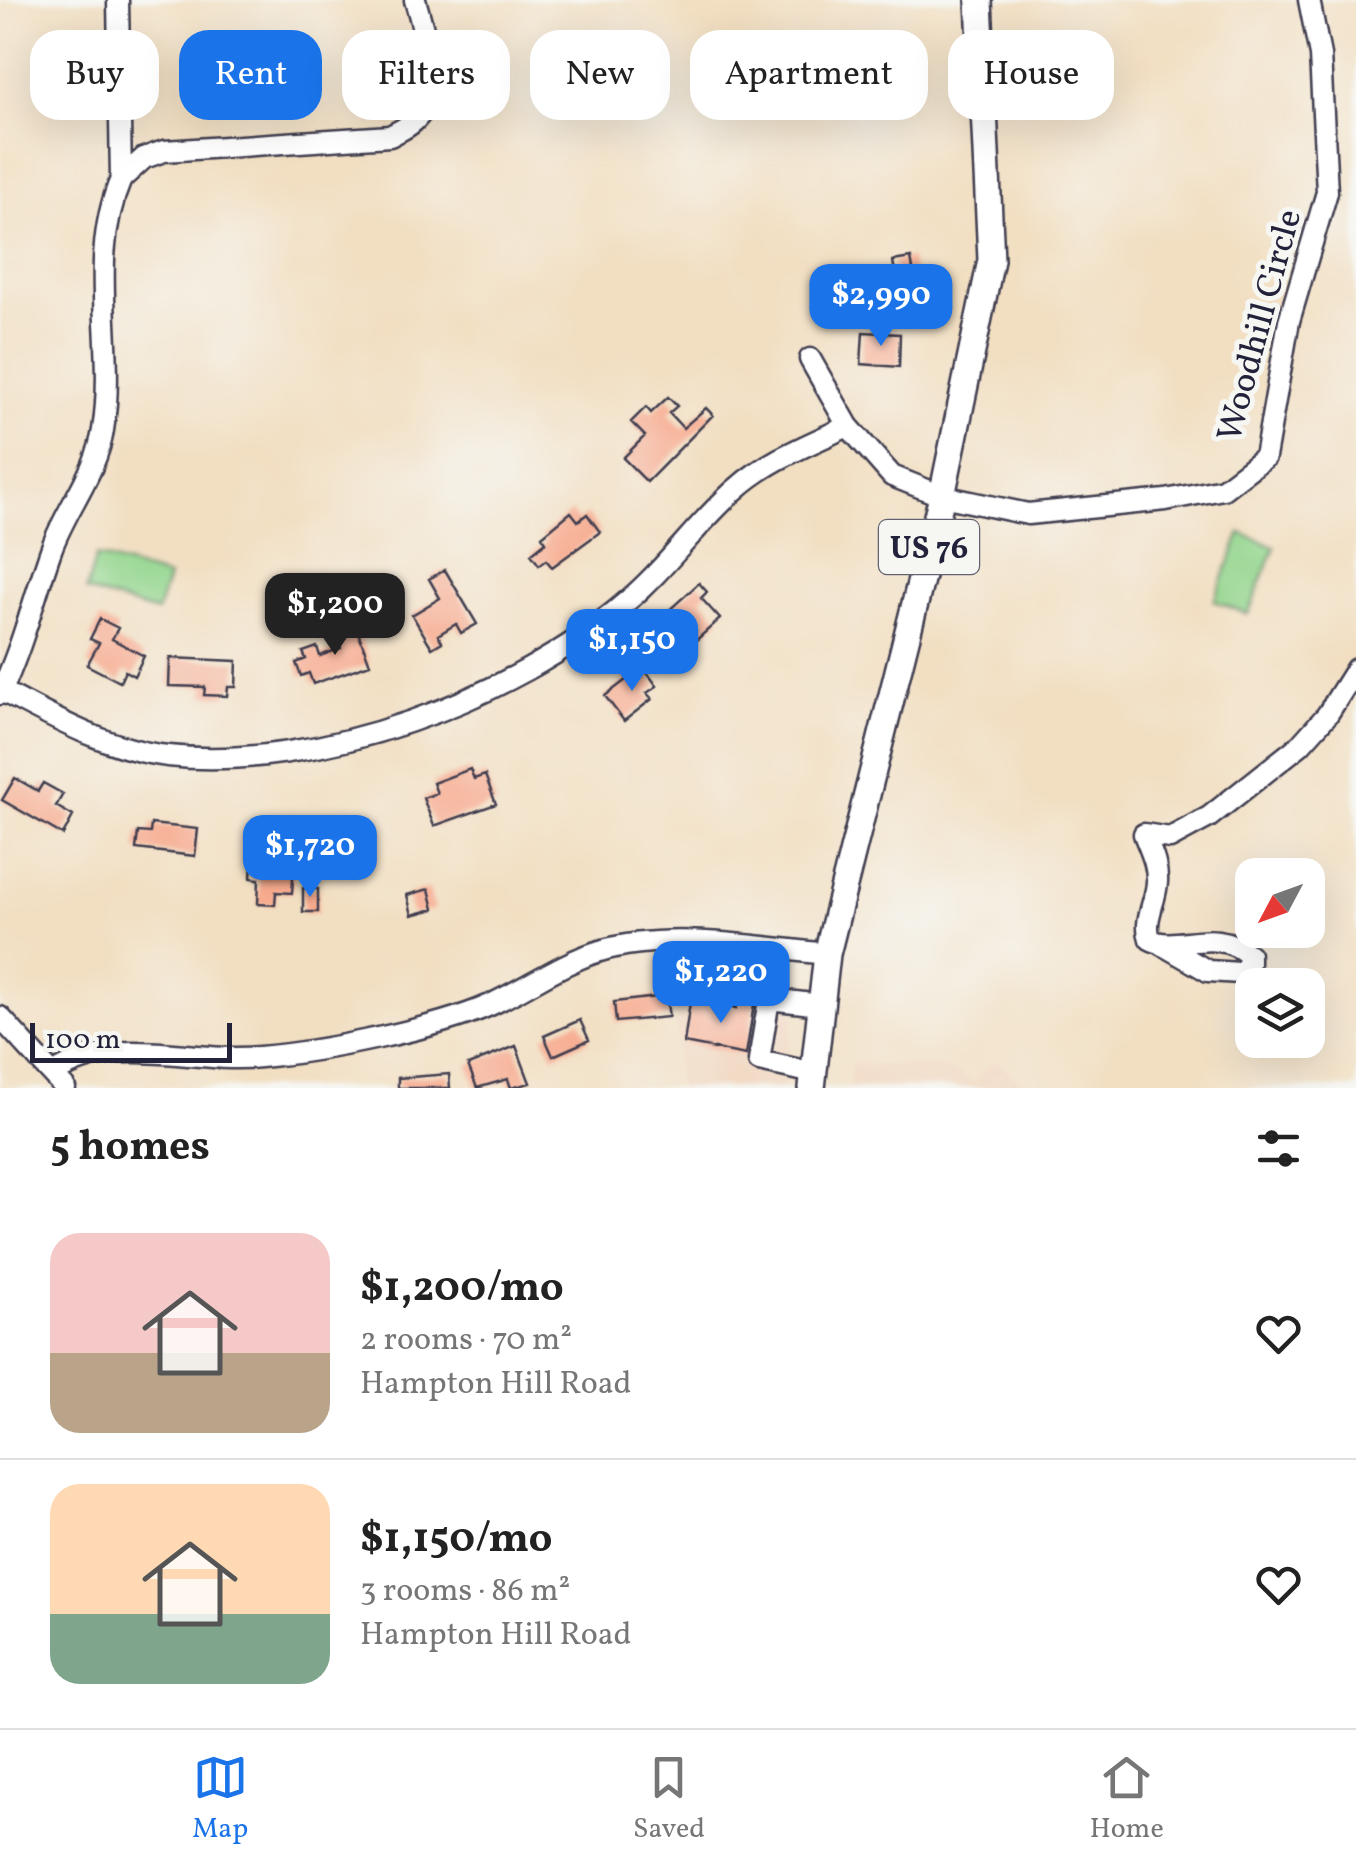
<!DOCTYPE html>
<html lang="en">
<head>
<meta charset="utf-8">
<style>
  body { margin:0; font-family:Vollkorn,serif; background:#f2f2f2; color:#222; height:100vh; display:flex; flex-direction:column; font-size:38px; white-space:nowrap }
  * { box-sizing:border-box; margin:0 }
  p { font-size:32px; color:#767676 }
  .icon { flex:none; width:55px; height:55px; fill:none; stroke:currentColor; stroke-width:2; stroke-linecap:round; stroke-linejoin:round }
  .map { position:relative; height:1088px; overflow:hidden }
  .side { display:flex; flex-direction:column; background:#fff; flex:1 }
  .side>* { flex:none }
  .top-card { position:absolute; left:30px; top:30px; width:1298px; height:90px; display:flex; gap:20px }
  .needle { width:65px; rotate:229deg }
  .controls { position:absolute; left:1235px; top:858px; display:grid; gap:20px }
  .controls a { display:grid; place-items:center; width:90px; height:90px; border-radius:20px; background:#fff; box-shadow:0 10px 40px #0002; font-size:50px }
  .scale { position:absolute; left:30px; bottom:25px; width:202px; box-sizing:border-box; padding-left:10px; border:5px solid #22223b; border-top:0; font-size:28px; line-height:35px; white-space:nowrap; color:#22223b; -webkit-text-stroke:8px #f6f6f2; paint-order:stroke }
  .price { position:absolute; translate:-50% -85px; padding:0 22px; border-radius:20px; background:#1a73e8; color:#fff; font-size:32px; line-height:65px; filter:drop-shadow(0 2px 5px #0008) }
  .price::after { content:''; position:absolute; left:50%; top:60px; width:30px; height:22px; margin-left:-15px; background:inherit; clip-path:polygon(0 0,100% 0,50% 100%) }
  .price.active { background:#222; color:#fff }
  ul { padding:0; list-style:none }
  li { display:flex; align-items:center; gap:30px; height:250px; padding:0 50px }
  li+li { border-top:2px solid #e0e0e0 }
  li span { display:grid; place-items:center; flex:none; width:280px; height:200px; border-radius:30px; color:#555 }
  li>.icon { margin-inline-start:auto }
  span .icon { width:120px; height:120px; fill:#fffc; stroke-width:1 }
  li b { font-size:42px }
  h2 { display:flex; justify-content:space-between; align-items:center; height:120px; padding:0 50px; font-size:42px }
  .pill { padding:0 35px; border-radius:30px; background:#fff; box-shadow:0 10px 40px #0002; font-size:35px; line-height:90px }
  .pill.active { background:#1a73e8; color:#fff }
  .dock { display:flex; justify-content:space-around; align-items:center; height:140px; border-top:2px solid #e0e0e0; background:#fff; font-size:28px; color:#767676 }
  .dock a { display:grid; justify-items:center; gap:5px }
  .dock .active { color:#1a73e8 }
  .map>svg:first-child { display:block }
</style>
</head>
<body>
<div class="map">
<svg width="1356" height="1088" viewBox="0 0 1356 1088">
  <rect width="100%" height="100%" fill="#f6f6f2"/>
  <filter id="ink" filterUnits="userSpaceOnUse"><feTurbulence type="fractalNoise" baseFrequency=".01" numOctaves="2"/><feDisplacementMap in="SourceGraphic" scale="20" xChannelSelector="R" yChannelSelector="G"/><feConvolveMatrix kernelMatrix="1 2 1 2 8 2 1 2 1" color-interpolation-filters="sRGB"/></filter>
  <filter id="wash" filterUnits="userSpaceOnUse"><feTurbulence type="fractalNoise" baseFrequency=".0048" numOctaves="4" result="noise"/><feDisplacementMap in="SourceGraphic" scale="40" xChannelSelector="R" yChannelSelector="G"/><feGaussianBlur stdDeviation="2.25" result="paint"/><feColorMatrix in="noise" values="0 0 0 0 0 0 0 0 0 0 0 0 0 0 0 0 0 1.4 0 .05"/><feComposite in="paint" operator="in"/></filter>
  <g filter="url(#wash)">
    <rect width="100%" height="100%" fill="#f2dfc2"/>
    <path fill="#f1d5bd" d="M676 958 799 974 784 1088H677Z
      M994 1061 1033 1088H850L852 1064 940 1067 976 1082Z"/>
    <path fill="#94d68e" stroke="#5b7c64" stroke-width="2.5" d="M1241 533 1275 547 1248 614 1214 601Z
      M96 556 168 577 157 612 86 591Z"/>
    <g id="blocks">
      <path fill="#f7aa8e" d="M911 258 914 275 896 278 893 261Z
        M863 332 900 334 899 367 861 364Z
        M668 397 677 406 669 413 683 428 706 408 713 415 647 482 623 458 645 436 631 422 646 407 651 413Z
        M571 512 578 521 587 514 600 532 552 567 546 560 539 565 531 554 546 542 542 536Z
        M445 570 477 624 461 633 456 624 438 635 442 642 432 648 412 615 440 598 429 579Z
        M699 583 707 592 701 598 720 619 692 644 685 636 676 645 656 622Z
        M100 619 118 628 112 639 144 656 134 676 125 671 120 682 87 665 99 643 90 639Z
        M356 627 370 664 313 684 309 673 301 676 296 663 306 659 303 652 317 647 320 656 341 648 336 634Z
        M170 658 237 661 236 687H228L227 696 204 695 205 687 169 686Z
        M643 667 657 686 647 693 652 699 624 721 605 696Z
        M470 769 474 779 485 775 496 804 434 826 423 798 437 793 433 783Z
        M15 778 38 791 43 783 63 794 56 806 73 816 63 835 2 800Z
        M151 824 198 829 195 856 136 849 138 832 150 833Z
        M252 861 294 864 292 893 276 892 275 905 258 904 259 879 251 878Z
        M303 888 318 889V912H303Z
        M429 889 434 909 412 915 407 895Z
        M738 995 755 998 746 1055 684 1043 690 1002 736 1008Z
        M666 996 669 1017 616 1022 614 1002Z
        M580 1020 589 1040 553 1056 544 1036Z
        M516 1046 530 1083 511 1088 508 1079 477 1088 468 1065Z
        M449 1074 450 1088H398V1078Z"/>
    </g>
  </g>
  <g filter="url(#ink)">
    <use href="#blocks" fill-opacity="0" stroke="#413e4f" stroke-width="2.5"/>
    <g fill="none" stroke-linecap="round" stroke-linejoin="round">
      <defs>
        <path id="minor" d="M118 0 121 179 144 158 164 151 390 136C399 131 411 126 417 118 443 91 424 31 415 0
          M810 359 848 426
          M0 690C51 717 110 750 168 756 317 772 513 699 625 603 666 569 696 524 736 489 768 460 810 444 848 426L892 476 942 496 1028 514 1166 500 1223 489 1265 457 1289 321 1327 192 1320 55 1309 0
          M0 694C22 648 34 598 51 550 65 510 97 472 103 430 117 345 86 261 121 179
          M1163 945 1208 971 1240 973 1249 964V955C1214 924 1175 954 1150 939 1143 920 1156 902 1157 882 1158 865 1150 850 1144 834L1170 838 1209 817 1300 745 1327 715 1356 669
          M0 1017 65 1088
          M814 1073 759 1061 769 999 821 1005
          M53 1074C118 1032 188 1064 260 1057 320 1052 437 1029 490 1005 527 988 560 963 600 951 666 931 759 947 827 954"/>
        <path id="major" d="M812 1088 827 954 942 496 991 260 979 0"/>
      </defs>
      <use href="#minor" stroke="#413e4f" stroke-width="25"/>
      <use href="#major" stroke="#413e4f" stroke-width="30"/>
      <use href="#minor" stroke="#fff" stroke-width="20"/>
      <use href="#major" stroke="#fff" stroke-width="25"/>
    </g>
  </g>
  <g text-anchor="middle" stroke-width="10" stroke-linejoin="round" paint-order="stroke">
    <rect fill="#f6f6f2" stroke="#626272" stroke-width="2.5" x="879" y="520" width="100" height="54" rx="8"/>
    <g font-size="32" font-weight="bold" fill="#22223b">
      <text x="929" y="558">US 76</text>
    </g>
    <g font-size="35" fill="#22223b" stroke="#f6f6f2">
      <text transform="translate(1258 325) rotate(-75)" y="12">Woodhill Circle</text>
    </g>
  </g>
</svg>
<div class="controls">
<a><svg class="needle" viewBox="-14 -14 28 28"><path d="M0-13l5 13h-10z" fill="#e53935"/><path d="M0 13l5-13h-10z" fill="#767676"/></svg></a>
<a><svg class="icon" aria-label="layers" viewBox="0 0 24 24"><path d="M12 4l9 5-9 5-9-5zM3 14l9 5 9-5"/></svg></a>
</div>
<div class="scale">100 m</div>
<b class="price" style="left:881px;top:349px">$2,990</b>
<b class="price active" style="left:335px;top:658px">$1,200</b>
<b class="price" style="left:632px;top:694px">$1,150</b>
<b class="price" style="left:310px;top:900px">$1,720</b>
<b class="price" style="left:721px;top:1026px">$1,220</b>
<div class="top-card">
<a class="pill">Buy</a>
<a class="pill active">Rent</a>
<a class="pill">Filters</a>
<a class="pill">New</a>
<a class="pill">Apartment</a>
<a class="pill">House</a>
</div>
</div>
<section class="side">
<h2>5 homes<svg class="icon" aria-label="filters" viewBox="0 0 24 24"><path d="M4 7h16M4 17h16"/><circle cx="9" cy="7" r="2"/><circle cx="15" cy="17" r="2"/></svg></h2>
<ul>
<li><span style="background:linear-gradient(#f6c9c9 60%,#b9a48a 0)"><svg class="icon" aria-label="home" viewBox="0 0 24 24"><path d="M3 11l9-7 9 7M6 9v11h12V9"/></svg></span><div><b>$1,200/mo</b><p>2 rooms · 70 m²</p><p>Hampton Hill Road</p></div><svg class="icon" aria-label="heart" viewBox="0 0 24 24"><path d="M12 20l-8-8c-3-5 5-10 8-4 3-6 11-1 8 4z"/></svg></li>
<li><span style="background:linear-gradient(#ffd9b3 65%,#7fa58c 0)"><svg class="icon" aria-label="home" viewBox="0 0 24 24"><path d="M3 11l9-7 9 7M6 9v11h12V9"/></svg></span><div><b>$1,150/mo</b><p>3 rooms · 86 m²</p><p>Hampton Hill Road</p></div><svg class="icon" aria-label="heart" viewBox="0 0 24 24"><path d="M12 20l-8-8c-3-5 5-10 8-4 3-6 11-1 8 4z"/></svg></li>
</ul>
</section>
<nav class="dock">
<a class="active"><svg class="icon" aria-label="map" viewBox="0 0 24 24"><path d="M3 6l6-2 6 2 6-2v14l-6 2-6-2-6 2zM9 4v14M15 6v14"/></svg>Map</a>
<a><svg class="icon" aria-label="saved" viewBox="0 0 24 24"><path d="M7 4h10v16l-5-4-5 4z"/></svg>Saved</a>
<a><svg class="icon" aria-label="home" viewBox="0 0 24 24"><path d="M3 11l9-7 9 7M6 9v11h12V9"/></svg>Home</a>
</nav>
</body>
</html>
